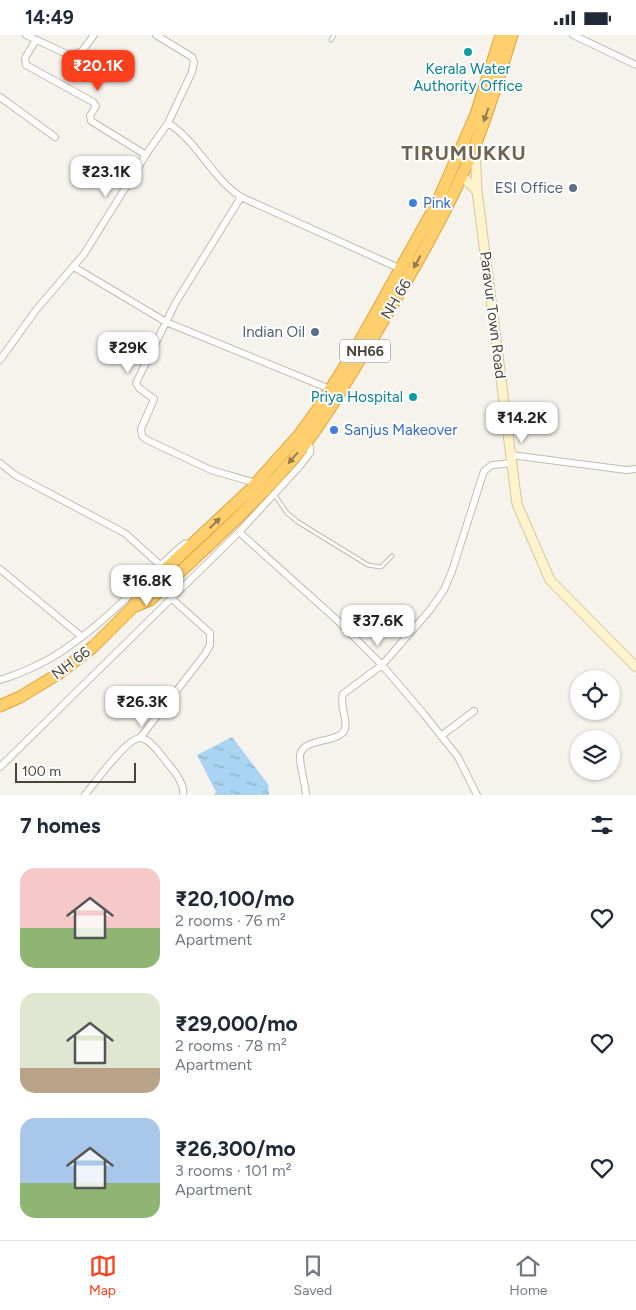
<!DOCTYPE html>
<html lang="en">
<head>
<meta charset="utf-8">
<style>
  body { margin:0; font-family:Figtree,sans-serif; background:#f6f6f7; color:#1f2937; height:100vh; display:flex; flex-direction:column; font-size:19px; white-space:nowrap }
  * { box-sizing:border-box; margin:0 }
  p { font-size:16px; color:#747a83 }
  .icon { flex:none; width:28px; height:28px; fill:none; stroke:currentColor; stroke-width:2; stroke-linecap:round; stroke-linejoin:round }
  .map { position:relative; height:760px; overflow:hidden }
  .drawer { display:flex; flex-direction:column; background:#fff; flex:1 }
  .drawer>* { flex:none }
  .controls { position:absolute; left:570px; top:635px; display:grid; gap:10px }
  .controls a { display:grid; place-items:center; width:50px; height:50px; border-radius:50%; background:#fff; box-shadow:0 1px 4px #0004; font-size:25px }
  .scale { position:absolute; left:15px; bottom:12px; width:121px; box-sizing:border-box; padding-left:5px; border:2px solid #4b4439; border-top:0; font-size:14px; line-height:18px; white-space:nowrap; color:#4b4439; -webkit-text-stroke:4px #fff; paint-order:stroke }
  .price { position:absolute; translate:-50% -42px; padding:0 11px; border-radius:10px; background:#fff; color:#222; font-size:16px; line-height:32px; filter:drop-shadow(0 1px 2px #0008) }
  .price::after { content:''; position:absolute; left:50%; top:30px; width:15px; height:11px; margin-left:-8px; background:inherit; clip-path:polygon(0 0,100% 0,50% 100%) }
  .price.active { background:#fc3f1d; color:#fff }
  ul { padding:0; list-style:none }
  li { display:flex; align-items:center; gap:15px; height:125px; padding:0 20px }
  li span { display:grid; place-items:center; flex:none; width:140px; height:100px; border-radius:15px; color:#555 }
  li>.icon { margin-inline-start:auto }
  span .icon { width:60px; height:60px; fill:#fffc; stroke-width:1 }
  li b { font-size:21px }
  h2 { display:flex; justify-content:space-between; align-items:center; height:60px; padding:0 20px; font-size:21px }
  .status { display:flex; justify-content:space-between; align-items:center; height:35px; padding:0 25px; background:#fff; direction:ltr }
  .status svg { height:14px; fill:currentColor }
  .tab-bar { display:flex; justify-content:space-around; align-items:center; height:70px; border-top:1px solid #e0e1e3; background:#fff; font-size:14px; color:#747a83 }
  .tab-bar a { display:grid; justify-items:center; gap:2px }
  .tab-bar .active { color:#fc3f1d }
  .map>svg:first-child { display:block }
</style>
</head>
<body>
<div class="status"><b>14:49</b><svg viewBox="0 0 49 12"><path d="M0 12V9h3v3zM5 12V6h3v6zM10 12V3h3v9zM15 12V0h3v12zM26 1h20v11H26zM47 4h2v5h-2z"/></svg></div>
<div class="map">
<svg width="636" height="760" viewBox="0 0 636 760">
  <defs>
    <pattern id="water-ripples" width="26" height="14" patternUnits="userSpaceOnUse" patternTransform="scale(1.25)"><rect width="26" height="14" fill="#a9d4f2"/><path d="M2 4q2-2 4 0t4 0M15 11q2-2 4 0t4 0" fill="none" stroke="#8caec5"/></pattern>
  </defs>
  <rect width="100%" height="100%" fill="#f6f3ec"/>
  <path fill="url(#water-ripples)" d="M232 702 268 749 269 760H214L216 757 197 720Z"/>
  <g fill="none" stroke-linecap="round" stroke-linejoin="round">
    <defs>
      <path id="lane" d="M331 5 334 0
        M274 459 287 478 298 487 368 530 381 532 392 521"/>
      <path id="street" d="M26 0 71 21 82 16 94 0
        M573 0 636 30
        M36 5 25 23 26 30 93 67 96 71 90 81 91 86 146 120
        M0 62 55 102
        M168 88C198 107 211 142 241 162L401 234
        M241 162 176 267 136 348 139 353 154 364 141 394 142 401 147 405 211 435 256 448
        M74 232 166 287 330 354
        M0 325 36 275 84 219 149 115 168 88 192 37 194 27 192 22 156 0
        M511 420 626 435 636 434
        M0 428 15 440 117 494 126 499 160 530
        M239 497 337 585 382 630 423 678 458 722 477 760
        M0 534 82 602
        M0 645C25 637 51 625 72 609 109 583 144 545 178 514L184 509 191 508
        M441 701 474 676
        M140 703 205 619 210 610V598L171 563
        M0 732 239 497 299 432 310 418V412L305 408
        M85 760C94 749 128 701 141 703 152 705 162 722 169 730 175 737 185 750 183 760
        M306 760C305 747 300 734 300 721 301 702 340 709 345 694 348 684 339 671 343 659L382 630 430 575 444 555 452 536 484 436 492 430 512 428"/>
      <path id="secondary" d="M475 112 477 156 517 469 550 545 636 632
        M461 140 477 156"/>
      <path id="highway" d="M133 572 150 565C201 517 255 470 300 416 328 380 350 340 374 301 411 239 449 175 476 108 490 72 501 36 512 0
        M0 671 20 662 58 639 94 611 133 572 141 557 251 454 299 400 320 371 355 315 436 170 476 79 501 0"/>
    </defs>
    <use href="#lane" stroke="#c2bbae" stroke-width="5"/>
    <use href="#street" stroke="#c2bbae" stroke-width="8"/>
    <use href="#secondary" stroke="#d6c79b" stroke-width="11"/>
    <use href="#highway" stroke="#e0a43c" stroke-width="13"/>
    <use href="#lane" stroke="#fff" stroke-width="3"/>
    <use href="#street" stroke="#fff" stroke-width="6"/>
    <use href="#secondary" stroke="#fff3cd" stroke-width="9"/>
    <use href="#highway" stroke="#ffcf6e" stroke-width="11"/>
  </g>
  <defs><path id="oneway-solid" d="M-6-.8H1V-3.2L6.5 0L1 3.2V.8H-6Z" transform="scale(1.25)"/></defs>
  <g fill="#937c4e">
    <use href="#oneway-solid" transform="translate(486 80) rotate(110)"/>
    <use href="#oneway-solid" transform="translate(417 227) rotate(119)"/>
    <use href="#oneway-solid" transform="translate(293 423) rotate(131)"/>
    <use href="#oneway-solid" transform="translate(215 488) rotate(-44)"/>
  </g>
  <g fill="#0f9aa8" stroke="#fff" stroke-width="2">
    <circle cx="468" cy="17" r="5"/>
    <circle cx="413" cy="362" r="5"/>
  </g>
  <g fill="#5c6f8a" stroke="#fff" stroke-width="2">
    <circle cx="573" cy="153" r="5"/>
    <circle cx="315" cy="297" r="5"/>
  </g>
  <g fill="#3f7fe0" stroke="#fff" stroke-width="2">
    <circle cx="413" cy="168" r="5"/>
    <circle cx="334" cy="395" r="5"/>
  </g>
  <g text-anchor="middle" stroke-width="4" stroke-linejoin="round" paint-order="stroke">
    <rect fill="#fff" stroke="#817c74" stroke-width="1" x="340" y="304.5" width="50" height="23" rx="4"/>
    <g font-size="14" font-weight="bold" fill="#4b4439">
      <text x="365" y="321">NH66</text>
    </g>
    <g font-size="15" fill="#0d838f" stroke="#fff">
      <text x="468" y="39">Kerala Water<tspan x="468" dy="17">Authority Office</tspan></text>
      <text x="403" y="367" text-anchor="end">Priya Hospital</text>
    </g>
    <g font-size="15" fill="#4e5e75" stroke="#fff" text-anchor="end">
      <text x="563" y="158">ESI Office</text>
      <text x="305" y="302">Indian Oil</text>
    </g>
    <g font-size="15" fill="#366cbe" stroke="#fff" text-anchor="start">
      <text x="423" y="173">Pink</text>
      <text x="344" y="400">Sanjus Makeover</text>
    </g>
    <g font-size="15" fill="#4b4439" stroke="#fff">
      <text transform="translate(396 264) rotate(-59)" y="5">NH 66</text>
      <text transform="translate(493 280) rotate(83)" y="5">Paravur Town Road</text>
      <text transform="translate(71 628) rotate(-37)" y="5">NH 66</text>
    </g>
    <g font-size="20" font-weight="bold" letter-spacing="1" fill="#6e6250" stroke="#fff">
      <text x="464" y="125">TIRUMUKKU</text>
    </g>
  </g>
</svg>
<div class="controls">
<a><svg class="icon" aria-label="locate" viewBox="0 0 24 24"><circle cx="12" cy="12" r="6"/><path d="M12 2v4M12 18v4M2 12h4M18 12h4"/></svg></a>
<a><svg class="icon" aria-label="layers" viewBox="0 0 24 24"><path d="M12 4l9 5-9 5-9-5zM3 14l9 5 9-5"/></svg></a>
</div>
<div class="scale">100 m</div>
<b class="price active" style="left:98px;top:57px">₹20.1K</b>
<b class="price" style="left:106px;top:163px">₹23.1K</b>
<b class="price" style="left:128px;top:339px">₹29K</b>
<b class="price" style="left:522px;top:409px">₹14.2K</b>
<b class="price" style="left:147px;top:572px">₹16.8K</b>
<b class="price" style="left:378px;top:612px">₹37.6K</b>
<b class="price" style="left:142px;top:693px">₹26.3K</b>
</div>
<section class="drawer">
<h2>7 homes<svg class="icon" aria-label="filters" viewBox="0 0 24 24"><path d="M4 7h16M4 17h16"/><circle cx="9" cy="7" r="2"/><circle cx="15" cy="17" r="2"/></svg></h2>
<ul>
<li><span style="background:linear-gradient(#f6c9c9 60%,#8fb573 0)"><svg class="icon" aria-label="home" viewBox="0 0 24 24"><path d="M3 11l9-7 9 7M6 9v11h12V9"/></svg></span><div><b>₹20,100/mo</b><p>2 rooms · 76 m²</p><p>Apartment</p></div><svg class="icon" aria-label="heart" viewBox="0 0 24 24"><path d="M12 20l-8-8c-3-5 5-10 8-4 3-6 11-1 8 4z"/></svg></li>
<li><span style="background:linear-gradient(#dfe7d0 75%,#b9a48a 0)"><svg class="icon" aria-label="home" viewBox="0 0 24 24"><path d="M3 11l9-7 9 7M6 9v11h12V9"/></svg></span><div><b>₹29,000/mo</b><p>2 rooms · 78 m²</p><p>Apartment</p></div><svg class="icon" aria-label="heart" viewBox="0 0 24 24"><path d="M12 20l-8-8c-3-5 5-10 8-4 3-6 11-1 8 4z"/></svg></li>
<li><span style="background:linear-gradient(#a9c7e8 65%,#8fb573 0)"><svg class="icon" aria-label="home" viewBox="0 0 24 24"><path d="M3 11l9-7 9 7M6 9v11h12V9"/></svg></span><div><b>₹26,300/mo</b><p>3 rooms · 101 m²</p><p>Apartment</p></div><svg class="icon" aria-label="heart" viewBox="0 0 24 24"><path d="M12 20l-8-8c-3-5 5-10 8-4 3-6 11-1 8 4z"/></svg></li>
</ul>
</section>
<nav class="tab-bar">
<a class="active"><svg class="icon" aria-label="map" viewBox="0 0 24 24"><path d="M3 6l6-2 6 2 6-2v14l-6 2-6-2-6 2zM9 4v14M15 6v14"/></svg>Map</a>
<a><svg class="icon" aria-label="saved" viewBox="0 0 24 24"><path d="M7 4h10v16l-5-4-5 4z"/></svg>Saved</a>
<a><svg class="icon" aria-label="home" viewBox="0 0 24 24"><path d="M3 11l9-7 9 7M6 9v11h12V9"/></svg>Home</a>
</nav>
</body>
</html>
